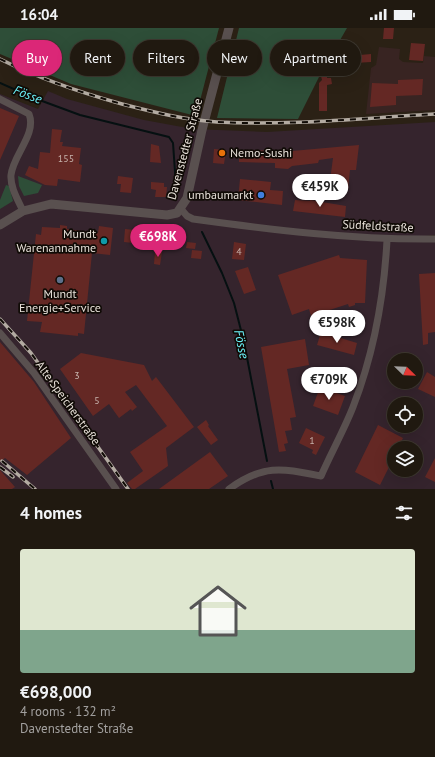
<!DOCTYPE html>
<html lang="en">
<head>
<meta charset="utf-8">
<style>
  body { margin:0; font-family:"PT Sans",sans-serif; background:#2d261e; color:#f1f3f6; height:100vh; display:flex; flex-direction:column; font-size:15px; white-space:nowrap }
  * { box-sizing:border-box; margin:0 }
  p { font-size:13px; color:#a2a09f }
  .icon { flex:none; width:22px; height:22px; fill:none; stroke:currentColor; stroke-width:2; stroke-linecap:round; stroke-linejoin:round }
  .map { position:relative; height:461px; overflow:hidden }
  .panel { display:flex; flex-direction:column; background:#201910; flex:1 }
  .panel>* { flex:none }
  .top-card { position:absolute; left:12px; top:12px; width:411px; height:36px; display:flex; gap:8px }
  .needle { width:26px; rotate:113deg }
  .buttons { position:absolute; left:387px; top:325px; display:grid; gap:8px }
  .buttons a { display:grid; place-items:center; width:36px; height:36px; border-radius:50%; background:#201910; box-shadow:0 4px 16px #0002,0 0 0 1px #3d3830; font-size:20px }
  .price { position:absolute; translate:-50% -34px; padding:0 9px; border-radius:14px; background:#fff; color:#222; font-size:13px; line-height:26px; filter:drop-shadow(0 1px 2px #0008) }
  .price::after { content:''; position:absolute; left:50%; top:24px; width:12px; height:9px; margin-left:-6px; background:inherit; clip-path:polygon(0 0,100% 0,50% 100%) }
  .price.selected { background:#db2777; color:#fff }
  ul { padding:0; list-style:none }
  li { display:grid; align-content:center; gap:8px; height:212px; padding:0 20px }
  li span { display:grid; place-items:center; height:124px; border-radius:4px; color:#555 }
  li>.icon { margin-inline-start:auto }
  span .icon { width:72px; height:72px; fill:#fffc; stroke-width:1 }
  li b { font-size:17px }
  h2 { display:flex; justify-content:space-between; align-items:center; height:48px; padding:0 20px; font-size:17px }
  .tag { padding:0 14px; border-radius:18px; background:#201910; box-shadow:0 4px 16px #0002,0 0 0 1px #3d3830; font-size:14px; line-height:36px }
  .tag.selected { background:#db2777; color:#fff }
  .status { display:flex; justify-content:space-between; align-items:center; height:28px; padding:0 20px; background:#201910; direction:ltr }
  .status svg { height:11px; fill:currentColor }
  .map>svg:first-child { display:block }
</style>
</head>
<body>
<div class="status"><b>16:04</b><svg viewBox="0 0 49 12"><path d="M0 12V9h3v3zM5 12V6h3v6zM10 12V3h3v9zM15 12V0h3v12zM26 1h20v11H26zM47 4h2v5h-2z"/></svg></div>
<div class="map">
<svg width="435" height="461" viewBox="0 0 435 461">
  <rect width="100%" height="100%" fill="#2b2115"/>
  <path fill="#382422" d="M379 19 400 21 399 31 403 34 423 35 424 28 435 29V82L366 86 371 40 376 37Z"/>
  <path fill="#35242d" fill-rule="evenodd" d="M48 63 67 71 144 92 193 101 267 104 435 94V207L405 210 435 209V461H0V66L38 81ZM394 332H416V354H394ZM394 376H416V398H394ZM394 420H416V442H394Z"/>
  <path fill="#2e4e38" d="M0 0H219L196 88 71 56 0 26Z
    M239 0H347L321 45 298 91 217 90Z
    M18 148 42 157 38 165 24 168 19 158Z
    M6 157 9 158 13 173 0 181V172Z"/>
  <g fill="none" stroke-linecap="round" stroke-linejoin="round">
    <path stroke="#051011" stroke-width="2" d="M0 55 34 70 80 87 169 109 173 115 176 158
      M202 204 222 245 234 275 244 314 267 433
      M271 453 273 461"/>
  </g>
  <path fill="#642824" d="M384 0H394L393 11H383Z
    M411 15 425 16 423 33 409 32Z
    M349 21V28L371 26V34L339 36 338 22Z
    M327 47V50H331L332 56 327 57V83H319V55L322 52 321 48Z
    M423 51 422 67 396 68V77L370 79 372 55 398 56V52Z
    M0 80 19 88 0 132Z
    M52 101 62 102 60 114H63L62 118 81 120 79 136 82 137 80 154 58 151 57 158 45 157 25 147 29 138 38 141 40 124 50 125Z
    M151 116 159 118 161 135 150 134Z
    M359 117 356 142H350L348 162 329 160 333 130 319 132 318 135 292 138 288 141 275 140V135L239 134V122L292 123Z
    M214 121 226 122 224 136 213 135Z
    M118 148 133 150 131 165 120 164 121 156H117Z
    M240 151 271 154 270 162 283 163 282 177 238 172Z
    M151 154 164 155V159H167L166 169H155L156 162 151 161Z
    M295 172 310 173V172L346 178 345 189 293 183Z
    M60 197 67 198V201L98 205 99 198 113 200 110 227 92 225 84 306 78 305V308L40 304 42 294 27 293 36 206 41 207 42 199 60 200Z
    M125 201 144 203 142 216 124 214Z
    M187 214 196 215 195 221 186 220Z
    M234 214 246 216 244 232 232 231Z
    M192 222 202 223 201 231 191 230Z
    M155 224H162L160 237 154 236Z
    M339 227 340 230 367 232 365 275H355V277L349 279 348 276 311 288 309 281 292 287 278 247Z
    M248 239 256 262 244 266 235 243Z
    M435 245V304L428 305V316L423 317 419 246Z
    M321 304 357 315 354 327 317 317Z
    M305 311 309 337 287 341 296 389 290 390 292 402 285 403 288 415 284 416 286 423 279 424 261 319Z
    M0 314 34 354 71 410 27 447 5 430 0 434Z
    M81 325 144 337 152 353 156 349 194 399 166 420 168 438 135 461H132L127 455 143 443 130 424 167 398 136 357 125 364 137 379 132 383 131 381 119 390 109 376 93 388 60 341Z
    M427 344 435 349V369L418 361Z
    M320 359 345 368 338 387 313 378Z
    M206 392 209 397 208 398 218 412 211 417 197 399Z
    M378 397 403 410 398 420H394V429L380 457 355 444Z
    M306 400 325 409 316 427 312 425 313 422 299 415Z
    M210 424 228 448 209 461H159Z
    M435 430V454L425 449Z
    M0 442 15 459 12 461H0Z"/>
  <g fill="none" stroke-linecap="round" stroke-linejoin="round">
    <path stroke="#59504f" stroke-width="7" d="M0 71 29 86C37 106 13 127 11 147 10 159 18 172 23 183
      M181 181 187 188 193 191C273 202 354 212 435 211
      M0 305 34 345 116 461
      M229 461C264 436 281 440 321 448 331 425 344 402 353 379 374 325 384 269 387 212"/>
    <path stroke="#59504f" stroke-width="9" d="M0 197 23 183 51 176 167 187 177 185 187 170 202 102 229 0"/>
    <defs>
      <path id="rail" d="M0 31C40 51 79 64 122 76 153 84 185 92 217 94 290 98 363 90 435 86
        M0 291 31 325 128 461
        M2 433 35 461
        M0 439 13 449"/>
    </defs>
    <use href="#rail" stroke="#b3aba2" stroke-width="3.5"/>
    <use href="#rail" stroke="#100b06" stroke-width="2" stroke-dasharray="6" stroke-linecap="butt"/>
  </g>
  <circle fill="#e8710a" stroke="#100b06" stroke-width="1.5" cx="222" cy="125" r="4"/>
  <circle fill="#3f7fe0" stroke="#100b06" stroke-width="1.5" cx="261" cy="167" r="4"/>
  <circle fill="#0f9aa8" stroke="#100b06" stroke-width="1.5" cx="104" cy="213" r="4"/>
  <circle fill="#5c6f8a" stroke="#100b06" stroke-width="1.5" cx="60" cy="252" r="4"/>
  <g text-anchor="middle" stroke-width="3.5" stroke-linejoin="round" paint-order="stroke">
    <g font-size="10" fill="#c7b3ac">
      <text x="66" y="134">155</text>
      <text x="239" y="227">4</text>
      <text x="77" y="351">3</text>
      <text x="97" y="376">5</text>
      <text x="312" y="416">1</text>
    </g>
    <g font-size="12" fill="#e8e1d9" stroke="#100b06">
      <text transform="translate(185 121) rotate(-75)" y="4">Davenstedter Straße</text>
      <text transform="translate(378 198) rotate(3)" y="4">Südfeldstraße</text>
      <text transform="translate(68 375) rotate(54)" y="4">Alte Speicherstraße</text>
    </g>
    <g font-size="12" fill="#e8e1d9" stroke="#100b06" text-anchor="end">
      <text x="230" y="129" text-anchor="start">Nemo-Sushi</text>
      <text x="253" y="171">umbaumarkt</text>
      <text x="96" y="210">Mundt<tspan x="96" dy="14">Warenannahme</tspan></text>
      <text x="60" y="270" text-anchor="middle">Mundt<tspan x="60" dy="14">Energie+Service</tspan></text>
    </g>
    <g font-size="13" font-style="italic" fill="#6cf3fb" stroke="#100b06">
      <text transform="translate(28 66) rotate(21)" y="5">Fösse</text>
      <text transform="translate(242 316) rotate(78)" y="5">Fösse</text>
    </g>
  </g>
</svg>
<div class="buttons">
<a><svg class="needle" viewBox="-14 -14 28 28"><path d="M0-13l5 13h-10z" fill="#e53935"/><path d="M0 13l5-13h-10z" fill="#a2a09f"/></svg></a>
<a><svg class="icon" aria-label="locate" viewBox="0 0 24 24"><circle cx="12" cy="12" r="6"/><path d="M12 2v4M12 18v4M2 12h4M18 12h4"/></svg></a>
<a><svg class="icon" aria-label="layers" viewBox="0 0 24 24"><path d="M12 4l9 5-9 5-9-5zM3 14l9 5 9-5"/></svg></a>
</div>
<b class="price" style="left:320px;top:180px">€459K</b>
<b class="price selected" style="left:158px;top:230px">€698K</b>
<b class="price" style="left:337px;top:316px">€598K</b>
<b class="price" style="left:329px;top:373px">€709K</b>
<div class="top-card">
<a class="tag selected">Buy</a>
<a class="tag">Rent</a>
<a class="tag">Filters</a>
<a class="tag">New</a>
<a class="tag">Apartment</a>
</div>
</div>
<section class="panel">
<h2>4 homes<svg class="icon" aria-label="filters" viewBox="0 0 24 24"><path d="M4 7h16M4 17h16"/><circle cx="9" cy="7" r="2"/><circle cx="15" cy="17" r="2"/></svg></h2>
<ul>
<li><span style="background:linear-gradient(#dfe7d0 65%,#7fa58c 0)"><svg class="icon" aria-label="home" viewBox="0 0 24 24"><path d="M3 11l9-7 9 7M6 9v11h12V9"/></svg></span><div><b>€698,000</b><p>4 rooms · 132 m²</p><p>Davenstedter Straße</p></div></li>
</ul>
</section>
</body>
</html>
